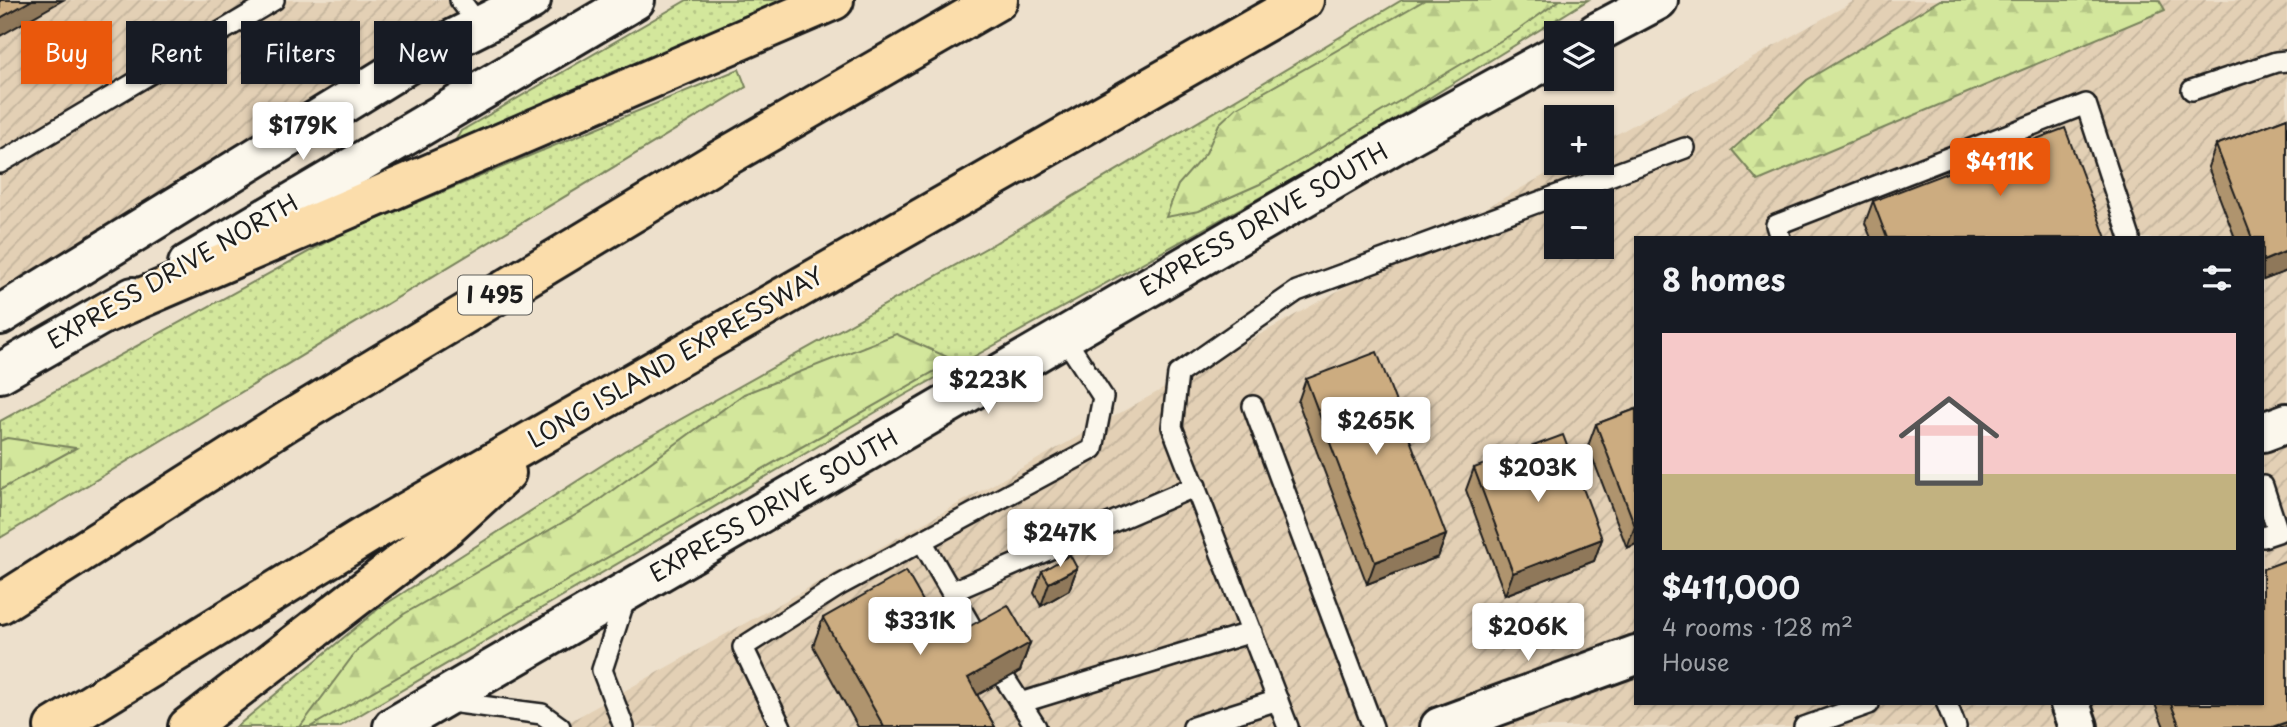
<!DOCTYPE html>
<html lang="en">
<head>
<meta charset="utf-8">
<style>
  body { margin:0; font-family:"Playpen Sans",sans-serif; background:#20242c; color:#f1f3f6; height:100vh; display:flex; flex-direction:column; font-size:26px; white-space:nowrap }
  * { box-sizing:border-box; margin:0 }
  p { font-size:23px; color:#9ea1a6 }
  .icon { flex:none; width:38px; height:38px; fill:none; stroke:currentColor; stroke-width:2; stroke-linecap:round; stroke-linejoin:round }
  .map { position:relative; flex:1; overflow:hidden }
  .details { position:absolute; left:1634px; top:236px; width:630px; height:469px; display:flex; flex-direction:column; background:#171b24; border-radius:0px; box-shadow:0 2px 5px #0004 }
  .details>* { flex:none }
  .hud { position:absolute; left:21px; top:21px; width:665px; height:63px; display:flex; gap:14px }
  .fabs { position:absolute; left:1544px; top:21px; display:grid; gap:14px }
  .fabs a { display:grid; place-items:center; width:70px; height:70px; border-radius:0px; background:#171b24; box-shadow:0 2px 5px #0004; font-size:35px }
  .price { position:absolute; translate:-50% -60px; padding:0 16px; border-radius:7px; background:#fff; color:#222; font-size:23px; line-height:46px; filter:drop-shadow(0 2px 4px #0008) }
  .price::after { content:''; position:absolute; left:50%; top:42px; width:21px; height:16px; margin-left:-10px; background:inherit; clip-path:polygon(0 0,100% 0,50% 100%) }
  .price.current { background:#ea580c; color:#fff }
  ul { padding:0; list-style:none }
  li { display:grid; align-content:center; gap:14px; height:371px; padding:0 28px }
  li span { display:grid; place-items:center; height:217px; border-radius:0px; color:#555 }
  li>.icon { margin-inline-start:auto }
  span .icon { width:126px; height:126px; fill:#fffc; stroke-width:1 }
  li b { font-size:30px }
  h2 { display:flex; justify-content:space-between; align-items:center; height:84px; padding:0 28px; font-size:30px }
  .chip { padding:0 24px; border-radius:0px; background:#171b24; box-shadow:0 2px 5px #0004; font-size:24px; line-height:63px }
  .chip.current { background:#ea580c; color:#fff }
  .map>svg:first-child { display:block }
</style>
</head>
<body>
<div class="map">
<svg width="2287" height="727" viewBox="0 0 2287 727">
  <defs>
    <pattern id="industrial-furrows" width="10" height="10" patternUnits="userSpaceOnUse" patternTransform="scale(1.75)"><rect width="10" height="10" fill="#e3d0b5"/><path d="M-1 1l2-2M0 10L10 0M9 11l2-2" fill="none" stroke="#c2b29b"/></pattern>
    <pattern id="grass-dots" width="8" height="8" patternUnits="userSpaceOnUse" patternTransform="scale(1.75)"><rect width="8" height="8" fill="#d3e79c"/><path d="M2 2h.1M6 6h.1" fill="none" stroke="#b5c686" stroke-width="1.8" stroke-linecap="round"/></pattern>
    <pattern id="forest-firs" width="22" height="20" patternUnits="userSpaceOnUse" patternTransform="scale(1.75)"><rect width="22" height="20" fill="#d3e79c"/><path d="M5 1l3.5 6h-7zM16 11l3.5 6h-7z" fill="#b5c686"/></pattern>
  </defs>
  <rect width="100%" height="100%" fill="#ede0cc"/>
  <filter id="ink" filterUnits="userSpaceOnUse"><feTurbulence type="fractalNoise" baseFrequency=".0143" numOctaves="2"/><feDisplacementMap in="SourceGraphic" scale="14" xChannelSelector="R" yChannelSelector="G"/><feConvolveMatrix kernelMatrix="1 2 1 2 8 2 1 2 1" color-interpolation-filters="sRGB"/></filter>
  <g filter="url(#ink)">
    <path fill="url(#industrial-furrows)" fill-rule="evenodd" d="M0 0H536L0 326Z
      M1856 0H2287V727H560L1566 163H1601V143ZM1556 201H1601V247H1556ZM1636 238H2263V704H1636Z"/>
    <path fill="url(#grass-dots)" stroke="#78825c" stroke-width="2" d="M687 0H792L468 139 455 141 461 131Z
      M1402 0H1588L1340 153 905 395 339 727H236L378 609 624 451 995 243Z
      M739 69 746 87 0 538V421L341 234Z"/>
    <path fill="url(#forest-firs)" stroke="#78825c" stroke-width="2" d="M1425 0H1560L1517 31 1260 184 1199 211 1166 217 1178 185 1206 153 1219 124 1236 108Z
      M1940 0H2159L2165 10 1758 181 1732 150 1807 80Z
      M896 334 954 360 310 727H300L358 649 404 614 591 506 744 394Z
      M7 438 76 448 0 490V441Z"/>
    <g fill="none" stroke-linecap="round" stroke-linejoin="round">
      <defs>
        <path id="service" d="M460 0 479 25
          M2192 90 2276 62 2287 61
          M0 163 274 0
          M1780 238 1776 225 2086 104 2130 238
          M1253 406 1373 727
          M2263 486 2278 532 2263 537
          M922 541 980 642
          M951 592 1196 486
          M1005 679 1036 727
          M443 701 542 714 560 727
          M1020 703 1252 632
          M1947 704 1956 727
          M624 727 602 670 627 593
          M781 727 743 647 840 585 1093 449 1103 397 1064 337
          M1193 727 1278 700
          M1288 727 1172 427 1178 374 1297 291 1685 148
          M1804 727 1869 704"/>
        <path id="minor" d="M2263 432 2287 423
          M2070 704 2078 727
          M1440 727 1636 655"/>
        <path id="tertiary" d="M0 315 424 54 531 0"/>
        <path id="secondary" d="M1596 33 1658 0
          M188 264 635 0
          M0 373 133 297
          M393 727 1412 134 1556 55"/>
        <path id="motorway" d="M104 314 834 0
          M0 604 286 422 715 163 998 0
          M54 727 368 534 1304 0
          M188 727 448 526 506 473"/>
      </defs>
      <use href="#service" stroke="#1c1c1c" stroke-width="24"/>
      <use href="#minor" stroke="#1c1c1c" stroke-width="44"/>
      <use href="#tertiary" stroke="#1c1c1c" stroke-width="44"/>
      <use href="#secondary" stroke="#1c1c1c" stroke-width="44"/>
      <use href="#motorway" stroke="#1c1c1c" stroke-width="44"/>
      <use href="#service" stroke="#fbf7ec" stroke-width="19"/>
      <use href="#minor" stroke="#fbf7ec" stroke-width="38"/>
      <use href="#tertiary" stroke="#fbf7ec" stroke-width="38"/>
      <use href="#secondary" stroke="#fbf7ec" stroke-width="38"/>
      <use href="#motorway" stroke="#fbddab" stroke-width="38"/>
    </g>
    <path fill="#af946e" stroke="#1c1c1c" stroke-width="2" d="M2287 118V271L2263 280V238H2235L2208 167 2216 145Z
      M1873 201 2106 238H1871L1865 223Z
      M1306 379 1446 535 1438 557 1367 584 1298 402Z
      M1636 409V544L1627 548 1588 446 1596 424Z
      M1474 468 1602 539 1594 561 1505 595 1466 490Z
      M1077 568 1069 590 1041 606 1034 593 1042 571Z
      M823 618 945 640 1030 643 1020 671 977 695 995 727H858L813 646Z
      M2155 704H2263L2287 727H2164Z"/>
    <path fill="#8f785a" stroke="#1c1c1c" stroke-width="2" d="M32 0H63L0 36V18Z
      M2287 251V271L2263 280V261Z
      M1636 525V544L1627 548 1635 526Z
      M1446 535 1438 557 1367 584 1375 562Z
      M1602 539 1594 561 1505 595 1513 573Z
      M1077 568 1069 590 1041 606 1049 583Z
      M1030 643 1020 671 958 706 968 678Z
      M2287 722V727H2272Z"/>
    <path fill="#ccac80" stroke="#1c1c1c" stroke-width="2" d="M0 0H32L0 18Z
      M2287 118V251L2263 261V238H2252L2216 145Z
      M2065 128 2106 238H1887L1873 201Z
      M1377 352 1446 535 1375 562 1306 379Z
      M1636 409V525L1635 526 1596 424Z
      M1563 435 1602 539 1513 573 1474 468Z
      M1070 555 1077 568 1049 583 1042 571Z
      M2287 560V722L2272 727H2180L2171 704H2263V569Z
      M906 571 945 640 1008 605 1030 643 968 678 995 727H884L823 618Z"/>
  </g>
  <g text-anchor="middle" stroke-width="5" stroke-linejoin="round" paint-order="stroke">
    <rect fill="#fbf7ec" stroke="#5f5e5a" stroke-width="2" x="458" y="275.5" width="74" height="39" rx="5"/>
    <g font-size="23" font-weight="bold" fill="#1c1c1c">
      <text x="495" y="303">I 495</text>
    </g>
    <g font-size="24" fill="#1c1c1c" stroke="#fbf7ec">
      <text transform="translate(1264 220) rotate(-30)" y="8">EXPRESS DRIVE SOUTH</text>
      <text transform="translate(173 272) rotate(-30)" y="8">EXPRESS DRIVE NORTH</text>
      <text transform="translate(676 358) rotate(-30)" y="8">LONG ISLAND EXPRESSWAY</text>
      <text transform="translate(774 506) rotate(-30)" y="8">EXPRESS DRIVE SOUTH</text>
    </g>
  </g>
</svg>
<div class="fabs">
<a><svg class="icon" aria-label="layers" viewBox="0 0 24 24"><path d="M12 4l9 5-9 5-9-5zM3 14l9 5 9-5"/></svg></a>
<a>+</a>
<a>−</a>
</div>
<b class="price" style="left:303px;top:162px">$179K</b>
<b class="price current" style="left:2000px;top:198px">$411K</b>
<b class="price" style="left:988px;top:416px">$223K</b>
<b class="price" style="left:1376px;top:457px">$265K</b>
<b class="price" style="left:1538px;top:504px">$203K</b>
<b class="price" style="left:1060px;top:569px">$247K</b>
<b class="price" style="left:920px;top:657px">$331K</b>
<b class="price" style="left:1528px;top:663px">$206K</b>
<div class="hud">
<a class="chip current">Buy</a>
<a class="chip">Rent</a>
<a class="chip">Filters</a>
<a class="chip">New</a>
</div>
<section class="details">
<h2>8 homes<svg class="icon" aria-label="filters" viewBox="0 0 24 24"><path d="M4 7h16M4 17h16"/><circle cx="9" cy="7" r="2"/><circle cx="15" cy="17" r="2"/></svg></h2>
<ul>
<li><span style="background:linear-gradient(#f6c9c9 65%,#c2b280 0)"><svg class="icon" aria-label="home" viewBox="0 0 24 24"><path d="M3 11l9-7 9 7M6 9v11h12V9"/></svg></span><div><b>$411,000</b><p>4 rooms · 128 m²</p><p>House</p></div></li>
</ul>
</section>
</div>
</body>
</html>
